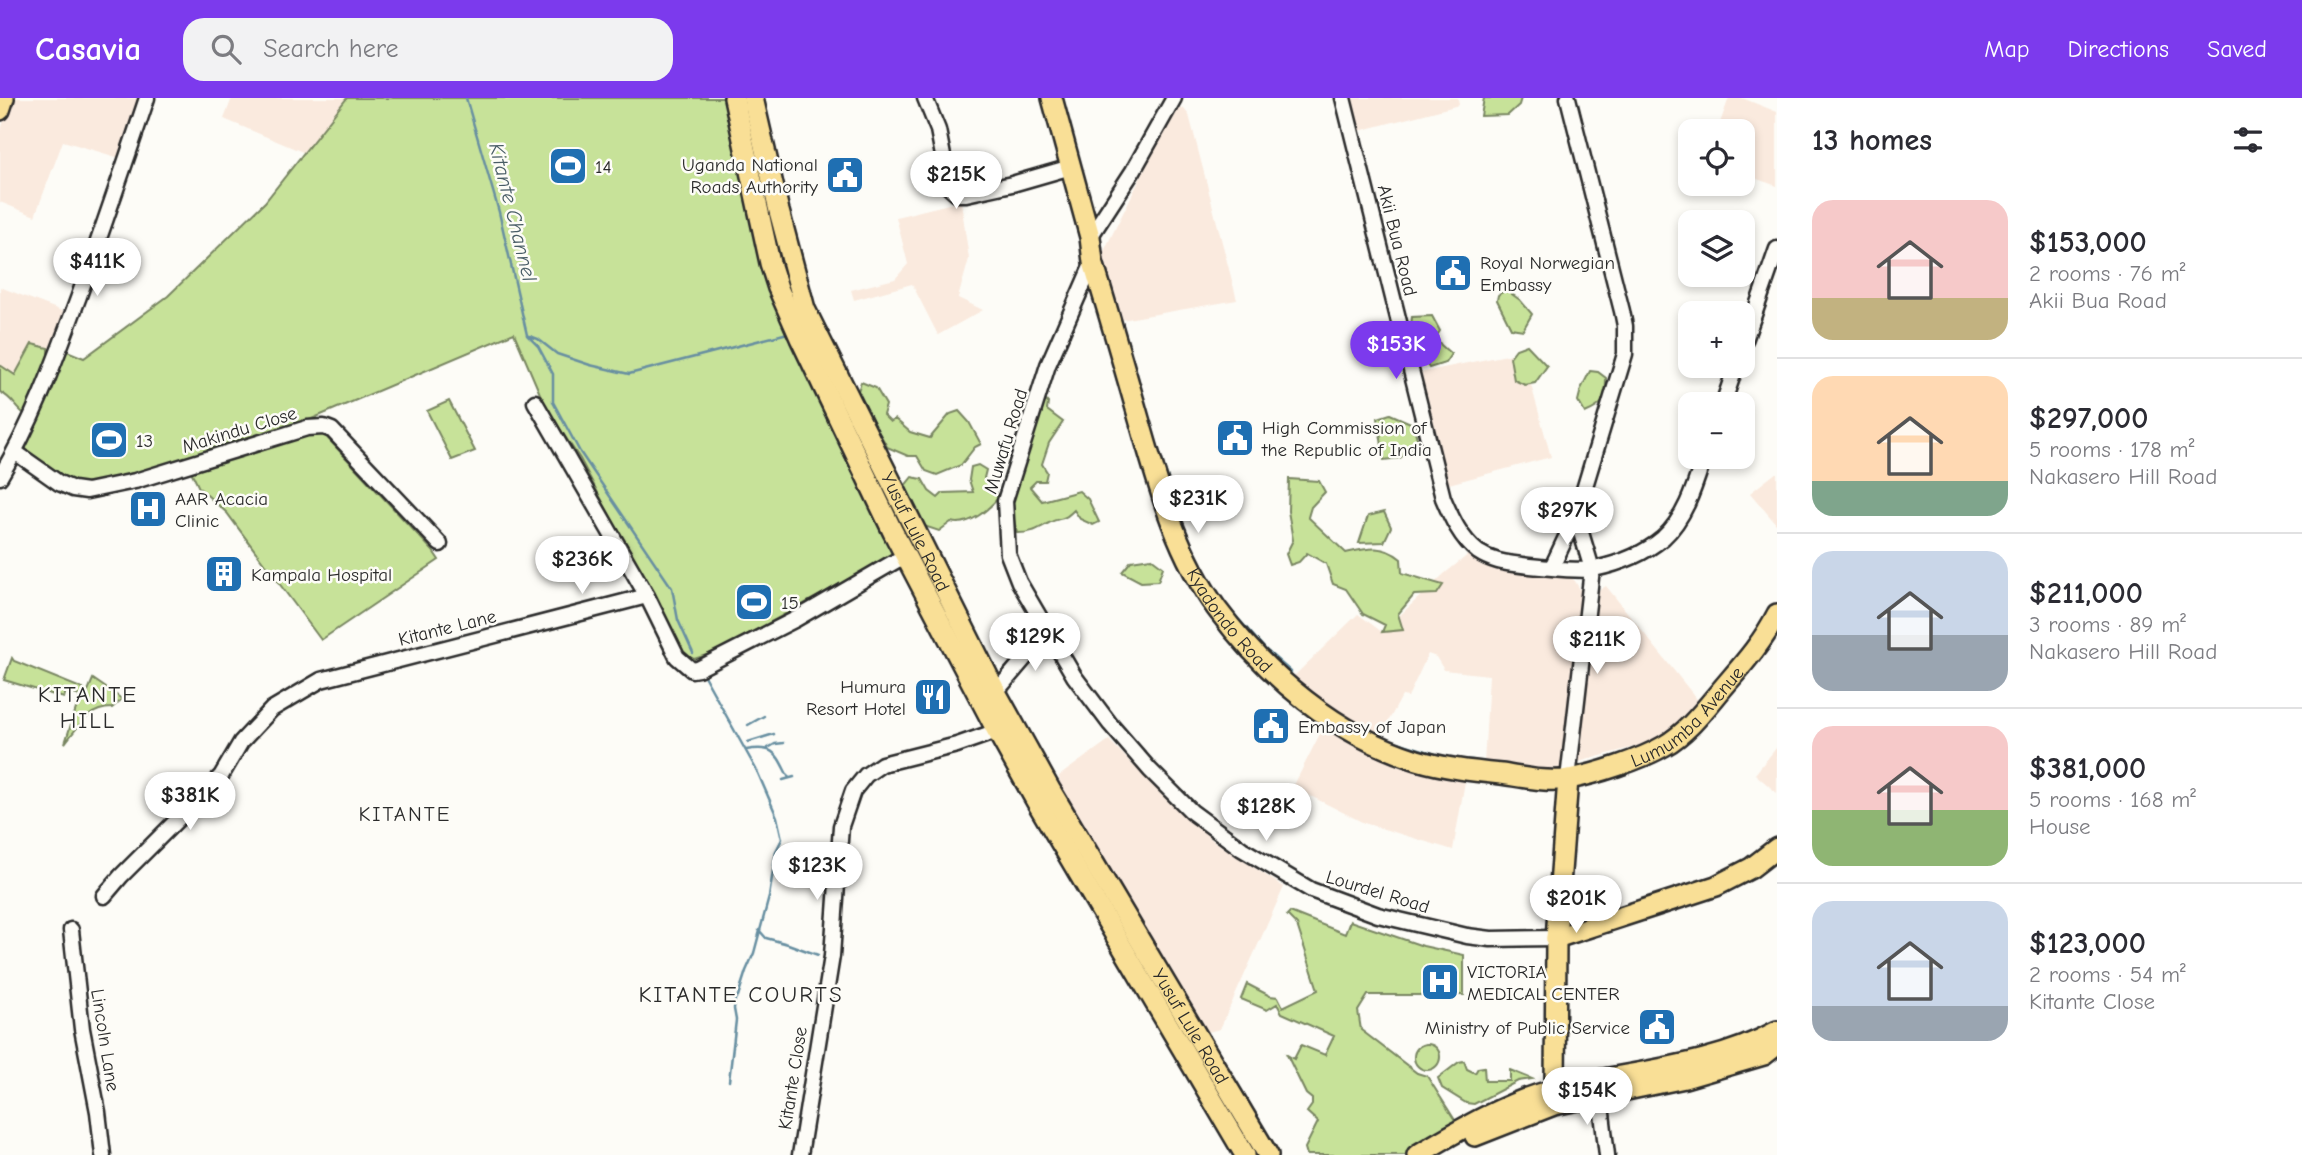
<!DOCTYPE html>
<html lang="en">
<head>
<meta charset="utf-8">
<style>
  body { margin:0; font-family:"Comic Neue",sans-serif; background:#f2f2f3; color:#2b2b33; height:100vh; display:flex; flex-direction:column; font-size:26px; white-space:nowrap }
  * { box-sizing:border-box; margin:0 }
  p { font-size:23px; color:#7c7c81 }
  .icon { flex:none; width:38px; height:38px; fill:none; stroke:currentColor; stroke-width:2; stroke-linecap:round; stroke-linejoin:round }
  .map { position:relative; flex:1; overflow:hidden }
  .panel { display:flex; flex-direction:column; background:#fff; width:525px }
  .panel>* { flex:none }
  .fabs { position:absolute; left:1678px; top:21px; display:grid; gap:14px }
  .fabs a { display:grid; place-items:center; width:77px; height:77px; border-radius:14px; background:#fff; box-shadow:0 4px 10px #0003; font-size:35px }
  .price { position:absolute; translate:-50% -60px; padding:0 16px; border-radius:24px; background:#fff; color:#222; font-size:23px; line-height:46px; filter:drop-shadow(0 2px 4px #0008) }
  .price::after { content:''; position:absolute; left:50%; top:42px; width:21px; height:16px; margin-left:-10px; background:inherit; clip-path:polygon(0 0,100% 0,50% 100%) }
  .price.selected { background:#7c3aed; color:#fff }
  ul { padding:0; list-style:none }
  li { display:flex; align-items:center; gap:21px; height:175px; padding:0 35px }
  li+li { border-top:2px solid #e1e1e2 }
  li span { display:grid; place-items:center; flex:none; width:196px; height:140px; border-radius:21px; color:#555 }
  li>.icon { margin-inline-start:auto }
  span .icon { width:84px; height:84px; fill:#fffc; stroke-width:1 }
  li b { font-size:30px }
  h2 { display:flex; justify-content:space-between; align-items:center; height:84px; padding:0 35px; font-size:30px }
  header { display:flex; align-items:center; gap:42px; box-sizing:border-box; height:98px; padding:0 35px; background:#7c3aed; color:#fff }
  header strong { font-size:33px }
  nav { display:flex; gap:38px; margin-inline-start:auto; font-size:24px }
  .search { width:490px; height:63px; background:#f2f2f3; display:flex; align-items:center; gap:18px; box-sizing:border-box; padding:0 24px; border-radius:21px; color:#7c7c81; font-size:26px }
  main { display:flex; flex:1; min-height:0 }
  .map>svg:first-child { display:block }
</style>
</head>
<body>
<header>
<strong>Casavia</strong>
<div class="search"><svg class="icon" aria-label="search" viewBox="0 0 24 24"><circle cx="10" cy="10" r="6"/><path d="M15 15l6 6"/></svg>Search here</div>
<nav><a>Map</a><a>Directions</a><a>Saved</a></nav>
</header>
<main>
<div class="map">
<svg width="1777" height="1057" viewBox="0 0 1777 1057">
  <rect width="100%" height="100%" fill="#fdfcf7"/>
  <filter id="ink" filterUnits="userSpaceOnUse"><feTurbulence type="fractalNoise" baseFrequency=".0143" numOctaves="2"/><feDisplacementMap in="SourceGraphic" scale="14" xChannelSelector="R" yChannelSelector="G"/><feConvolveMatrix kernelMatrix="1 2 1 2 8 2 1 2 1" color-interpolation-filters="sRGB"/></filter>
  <g filter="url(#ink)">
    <path fill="#faeade" d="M11 0H141L123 61 63 43 35 118 0 104V35Z
      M232 0H347L305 55 224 21Z
      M1347 0H1458L1459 7 1355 34Z
      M1729 0H1742L1777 14V88L1743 76V33H1717Z
      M1176 9 1183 10 1189 17 1237 202 1116 223 1102 157Z
      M961 103 969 161 958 200 983 212 938 237 912 186 854 202 851 192 895 181 908 166 896 119Z
      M0 189 67 215 37 296 0 279Z
      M1522 254 1551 359 1445 387 1418 275Z
      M1777 374V427L1750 395Z
      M1469 456 1481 467 1499 471 1564 475 1575 483 1582 495 1575 536 1563 670 1533 673 1484 666 1489 577 1444 572 1436 559 1428 556 1408 599 1402 598 1381 637 1339 616 1291 581 1358 516 1382 534 1444 476Z
      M1606 488 1700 605 1665 637 1637 648 1575 665 1596 494Z
      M1326 624 1466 678 1453 752 1364 725 1293 689Z
      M1109 642 1168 703 1215 744 1284 789 1220 931 1204 935 1060 691 1059 678Z
      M1777 649V695L1755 676Z"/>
    <path fill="#c7e299" stroke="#798662" stroke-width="2" d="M347 0H726L764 168 895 456 716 554 694 561 684 557 580 361 546 310 514 235 262 342 318 330 433 453 439 462 321 542 227 415 199 390 189 369 105 390 67 384 26 352 27 340 44 308 65 252 84 260 168 198 265 104Z
      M1484 0H1521L1519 7 1508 17 1481 18Z
      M1506 192 1520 202 1532 216 1523 232 1511 230 1497 202 1498 197Z
      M1432 218 1440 233 1436 239 1441 247 1451 256 1445 265 1429 270C1419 255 1409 238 1412 219Z
      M32 246 48 250V270L27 318C16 311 13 300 0 294V267L15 277Z
      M1527 247 1547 268 1535 285 1525 287 1514 282 1510 259 1516 251Z
      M1590 273 1598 274 1606 280C1606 301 1605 307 1585 315L1578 303 1581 291Z
      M861 284 876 290 886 307 883 317 890 324 895 321 910 334 930 340 950 316 959 313 969 324 981 346 975 349 961 367 937 377 926 373 917 358H908L887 349C881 335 873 327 865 315 861 308 861 300 858 293Z
      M1043 299 1048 305 1047 312 1063 324 1049 345 1042 366 1047 374 1045 383H1036L1030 389 1042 403 1079 393 1088 401 1099 424 1093 427 1080 421 1074 412C1061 425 1061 418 1049 425 1037 431 1033 435 1017 435L1009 400Z
      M449 303 475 353 452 362 427 313Z
      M1390 316 1413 326 1418 344 1400 360 1384 362 1378 320Z
      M978 367 986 372 984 380 999 399C988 412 969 429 951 424L939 433 921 427 904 389 912 379 922 381 929 393 938 400 943 395 973 394 969 382 971 369Z
      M1289 381 1319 383 1325 394 1311 409 1308 419 1346 455C1368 450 1383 446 1401 461L1402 475 1443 487 1437 496 1414 497 1398 516 1403 532 1382 534 1385 527 1363 516 1346 491 1333 486 1326 466 1307 455 1299 464 1290 467 1286 456 1293 442 1288 413Z
      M1384 414 1391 429 1384 444 1359 445 1368 418Z
      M1151 460 1163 469 1158 483 1141 484 1122 474 1131 463Z
      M12 560 14 563 88 593 93 581 122 601 112 610C88 610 79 628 65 645L80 598 66 593 64 600 4 582Z
      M1290 814 1345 836 1350 823 1423 848 1464 857V897H1368L1358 913 1361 932 1417 975 1427 978 1458 1027 1407 1057H1307L1305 1050 1318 1024 1307 1014 1312 1007V1001L1306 996 1287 957 1294 961 1301 947 1325 957 1334 938 1282 915 1277 906 1267 912 1241 901 1247 886 1270 898 1278 899 1283 909 1318 892 1297 827 1287 817Z
      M1414 959a13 13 0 1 1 26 0a13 13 0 1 1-26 0Z
      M1464 963 1467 971 1475 975 1478 970 1484 969 1485 983H1510V972L1532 981 1518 983 1474 1006 1466 1005 1442 990 1438 980 1459 964Z"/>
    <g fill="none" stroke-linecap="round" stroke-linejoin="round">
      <path stroke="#678fa1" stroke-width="2.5" d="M466 0 499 114 527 237
        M527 237 538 248 553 276V304L580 354 672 490 678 522 693 555
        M530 238 538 241 557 256 590 267 629 276 788 235
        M1154 338 1168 381
        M1227 508 1266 552 1291 574
        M702 574 757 673 777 719 782 741 776 753 769 799 754 855 746 873 738 898 735 901 734 911 736 922 729 983
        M748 627 764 618
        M1391 642 1445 659
        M748 644 774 636
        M768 650 775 646 784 645
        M746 652C776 647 776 656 789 680
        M1457 661 1473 662
        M783 682 794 679
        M759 832 766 840 788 846 818 857"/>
      <defs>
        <path id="minor" d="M925 0 938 32 949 89 957 96H966L1012 86 1071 69
          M1343 0 1443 400C1451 419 1461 441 1478 454 1484 458 1491 461 1498 463 1513 467 1580 474 1594 471 1618 466 1644 456 1663 440 1686 419 1695 387 1704 359
          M1090 139 1133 73 1174 0
          M1093 164 1048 267 1005 403 1008 456 1019 484 1074 578 1110 626 1150 672 1192 714 1242 751 1311 792 1378 817 1467 838 1491 841 1556 840
          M1743 248 1777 151
          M535 304 647 498
          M1723 306 1736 268
          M15 354 59 385 73 391 87 393 135 383 307 330 324 329 332 332 440 446
          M0 379C34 322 56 260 79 198 102 132 125 66 147 0
          M1552 469 1576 418 1625 256V228L1622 213 1568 0
          M996 594 1047 534
          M1568 681 1592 471 1576 418
          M104 798 121 778 221 678 241 644 272 611 321 582 647 498 677 559 692 572 698 571 796 521 906 457
          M71 832 82 931 98 1014 103 1057
          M1600 999 1607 1057
          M800 1057 832 858 841 728 853 693 866 677 882 666 957 647 997 633"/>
        <g id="major">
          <path d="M734 0 770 165 778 190 800 240 893 434 997 633 1036 703 1245 1057"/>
          <path id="s1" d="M753 0 779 113 805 211 996 594 1051 693 1268 1057"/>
          <path id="s2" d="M1052 0 1090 139 1093 164C1109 216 1124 269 1139 321 1158 387 1176 455 1217 511 1267 578 1336 637 1417 662 1444 670 1472 673 1501 676 1522 679 1547 685 1569 681 1596 676 1640 662 1664 648 1690 633 1708 607 1727 585 1746 563 1764 542 1777 516"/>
          <path d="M0 12 4 0"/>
          <path d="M1556 840 1716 788 1751 770 1777 750"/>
          <path d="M1555 992 1556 840 1568 681"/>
          <path d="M1475 1038 1554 1007 1685 980 1764 957 1777 947"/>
          <path d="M1417 1057C1461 1031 1506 1004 1556 991 1629 973 1710 970 1777 933"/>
        </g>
      </defs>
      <use href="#minor" stroke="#2b2b2b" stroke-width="19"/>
      <use href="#major" stroke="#2b2b2b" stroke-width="24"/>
      <use href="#minor" stroke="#fdfcf7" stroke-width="14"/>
      <use href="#major" stroke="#f9df96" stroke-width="19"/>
    </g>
  </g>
  <defs>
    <symbol id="stadium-square" viewBox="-11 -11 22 22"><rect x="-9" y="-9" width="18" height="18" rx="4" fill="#1f6fb2" stroke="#fdfcf7"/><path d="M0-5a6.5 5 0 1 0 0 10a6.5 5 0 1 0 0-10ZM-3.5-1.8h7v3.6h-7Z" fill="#fff"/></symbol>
    <symbol id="civic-square" viewBox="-11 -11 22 22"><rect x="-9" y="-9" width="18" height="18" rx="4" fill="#1f6fb2" stroke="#fdfcf7"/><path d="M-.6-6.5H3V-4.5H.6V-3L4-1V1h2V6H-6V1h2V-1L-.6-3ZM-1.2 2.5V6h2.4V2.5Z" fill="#fff"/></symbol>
    <symbol id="hospital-square" viewBox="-11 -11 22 22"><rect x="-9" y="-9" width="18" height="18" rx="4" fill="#1f6fb2" stroke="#fdfcf7"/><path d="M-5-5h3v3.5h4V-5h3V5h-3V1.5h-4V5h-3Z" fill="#fff"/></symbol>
    <symbol id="building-square" viewBox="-11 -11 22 22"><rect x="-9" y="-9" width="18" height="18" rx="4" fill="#1f6fb2" stroke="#fdfcf7"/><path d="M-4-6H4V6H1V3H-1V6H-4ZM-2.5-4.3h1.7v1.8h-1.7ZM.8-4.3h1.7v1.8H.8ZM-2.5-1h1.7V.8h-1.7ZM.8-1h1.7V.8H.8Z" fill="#fff"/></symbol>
    <symbol id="restaurant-square" viewBox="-11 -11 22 22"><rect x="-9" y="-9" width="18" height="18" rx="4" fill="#1f6fb2" stroke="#fdfcf7"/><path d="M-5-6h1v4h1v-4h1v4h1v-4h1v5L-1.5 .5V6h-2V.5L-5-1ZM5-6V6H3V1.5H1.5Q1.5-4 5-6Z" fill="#fff"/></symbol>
  </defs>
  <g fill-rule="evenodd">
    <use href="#stadium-square" x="546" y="46" width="44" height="44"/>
    <use href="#civic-square" x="823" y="55" width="44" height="44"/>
    <use href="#civic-square" x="1431" y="153" width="44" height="44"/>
    <use href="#civic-square" x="1213" y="318" width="44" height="44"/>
    <use href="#stadium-square" x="87" y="320" width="44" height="44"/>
    <use href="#hospital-square" x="126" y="389" width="44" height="44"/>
    <use href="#building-square" x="202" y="454" width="44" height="44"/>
    <use href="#stadium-square" x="732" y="482" width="44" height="44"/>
    <use href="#restaurant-square" x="911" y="577" width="44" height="44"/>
    <use href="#civic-square" x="1249" y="606" width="44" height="44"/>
    <use href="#hospital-square" x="1418" y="862" width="44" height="44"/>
    <use href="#civic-square" x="1635" y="907" width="44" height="44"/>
  </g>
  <g text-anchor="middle" stroke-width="5" stroke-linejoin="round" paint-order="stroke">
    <g font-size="19" fill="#2b2b2b" stroke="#fdfcf7" text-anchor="start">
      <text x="818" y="73" text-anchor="end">Uganda National<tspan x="818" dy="22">Roads Authority</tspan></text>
      <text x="595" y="75">14</text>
      <text x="1480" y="171">Royal Norwegian<tspan x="1480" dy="22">Embassy</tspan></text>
      <text x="1262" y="336">High Commission of<tspan x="1262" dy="22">the Republic of India</tspan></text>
      <text x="136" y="349">13</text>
      <text x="175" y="407">AAR Acacia<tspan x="175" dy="22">Clinic</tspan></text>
      <text x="251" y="483">Kampala Hospital</text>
      <text x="781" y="511">15</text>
      <text x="906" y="595" text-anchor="end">Humura<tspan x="906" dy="22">Resort Hotel</tspan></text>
      <text x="1298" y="635">Embassy of Japan</text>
      <text x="1467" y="880">VICTORIA<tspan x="1467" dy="22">MEDICAL CENTER</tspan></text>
      <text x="1630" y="936" text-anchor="end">Ministry of Public Service</text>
    </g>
    <g font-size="19" fill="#2b2b2b" stroke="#fdfcf7">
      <text transform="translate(1398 142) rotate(76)" y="7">Akii Bua Road</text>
      <text transform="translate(239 331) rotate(-17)" y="7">Makindu Close</text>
      <text transform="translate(1005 343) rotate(-73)" y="7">Muwafu Road</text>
      <text dy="7" stroke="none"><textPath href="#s1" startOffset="466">Yusuf Lule Road</textPath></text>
      <text dy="7" stroke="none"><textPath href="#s2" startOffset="556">Kyadondo Road</textPath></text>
      <text transform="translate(447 529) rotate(-14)" y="7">Kitante Lane</text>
      <text dy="7" stroke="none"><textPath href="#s2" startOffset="1085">Lumumba Avenue</textPath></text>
      <text transform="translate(1378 793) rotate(17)" y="7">Lourdel Road</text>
      <text dy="7" stroke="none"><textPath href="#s1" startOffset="1032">Yusuf Lule Road</textPath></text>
      <text transform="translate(106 942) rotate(81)" y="7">Lincoln Lane</text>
      <text transform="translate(792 980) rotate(-81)" y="7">Kitante Close</text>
    </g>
    <g font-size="21" font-style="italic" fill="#495d66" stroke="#fdfcf7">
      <text transform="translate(513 114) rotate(76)" y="7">Kitante Channel</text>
    </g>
    <g font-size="21" letter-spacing="2" fill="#2b2b2b" stroke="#fdfcf7">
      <text x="405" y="723">KITANTE</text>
    </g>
    <g font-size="23" letter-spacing="2" fill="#2b2b2b" stroke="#fdfcf7">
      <text x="88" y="604">KITANTE<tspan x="88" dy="26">HILL</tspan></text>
      <text x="741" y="904">KITANTE COURTS</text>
    </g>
  </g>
</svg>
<div class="fabs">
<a><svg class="icon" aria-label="locate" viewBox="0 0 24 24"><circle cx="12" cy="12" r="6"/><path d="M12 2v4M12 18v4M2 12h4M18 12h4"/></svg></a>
<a><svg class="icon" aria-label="layers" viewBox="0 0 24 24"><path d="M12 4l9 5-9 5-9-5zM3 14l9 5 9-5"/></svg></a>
<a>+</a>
<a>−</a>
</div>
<b class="price" style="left:956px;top:113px">$215K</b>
<b class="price" style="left:97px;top:200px">$411K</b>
<b class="price selected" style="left:1396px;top:283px">$153K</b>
<b class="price" style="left:1198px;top:437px">$231K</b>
<b class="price" style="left:1567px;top:449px">$297K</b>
<b class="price" style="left:582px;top:498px">$236K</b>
<b class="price" style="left:1035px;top:575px">$129K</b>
<b class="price" style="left:1597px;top:578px">$211K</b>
<b class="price" style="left:190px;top:734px">$381K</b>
<b class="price" style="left:1266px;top:745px">$128K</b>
<b class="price" style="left:817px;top:804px">$123K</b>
<b class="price" style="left:1576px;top:837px">$201K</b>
<b class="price" style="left:1587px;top:1029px">$154K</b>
</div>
<section class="panel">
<h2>13 homes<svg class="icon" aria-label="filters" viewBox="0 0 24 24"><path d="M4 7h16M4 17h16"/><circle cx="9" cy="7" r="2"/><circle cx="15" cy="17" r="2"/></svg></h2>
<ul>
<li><span style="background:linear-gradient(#f6c9c9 70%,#c2b280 0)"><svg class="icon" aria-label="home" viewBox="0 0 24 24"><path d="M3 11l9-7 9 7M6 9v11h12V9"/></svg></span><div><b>$153,000</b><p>2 rooms · 76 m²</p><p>Akii Bua Road</p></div></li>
<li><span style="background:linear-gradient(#ffd9b3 75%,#7fa58c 0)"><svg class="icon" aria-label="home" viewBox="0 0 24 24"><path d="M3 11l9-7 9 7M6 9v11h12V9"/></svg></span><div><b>$297,000</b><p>5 rooms · 178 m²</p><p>Nakasero Hill Road</p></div></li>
<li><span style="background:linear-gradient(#c9d6e8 60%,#9aa5b1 0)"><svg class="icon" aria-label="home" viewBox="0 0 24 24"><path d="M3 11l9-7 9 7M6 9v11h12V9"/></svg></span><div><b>$211,000</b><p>3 rooms · 89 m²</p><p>Nakasero Hill Road</p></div></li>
<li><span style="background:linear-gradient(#f6c9c9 60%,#8fb573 0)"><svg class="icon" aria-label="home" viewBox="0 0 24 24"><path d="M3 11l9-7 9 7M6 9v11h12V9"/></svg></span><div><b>$381,000</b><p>5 rooms · 168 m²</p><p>House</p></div></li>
<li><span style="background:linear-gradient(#c9d6e8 75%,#9aa5b1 0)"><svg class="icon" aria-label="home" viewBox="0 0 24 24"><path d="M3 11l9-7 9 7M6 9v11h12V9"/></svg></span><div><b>$123,000</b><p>2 rooms · 54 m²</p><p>Kitante Close</p></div></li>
</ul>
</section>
</main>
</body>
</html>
